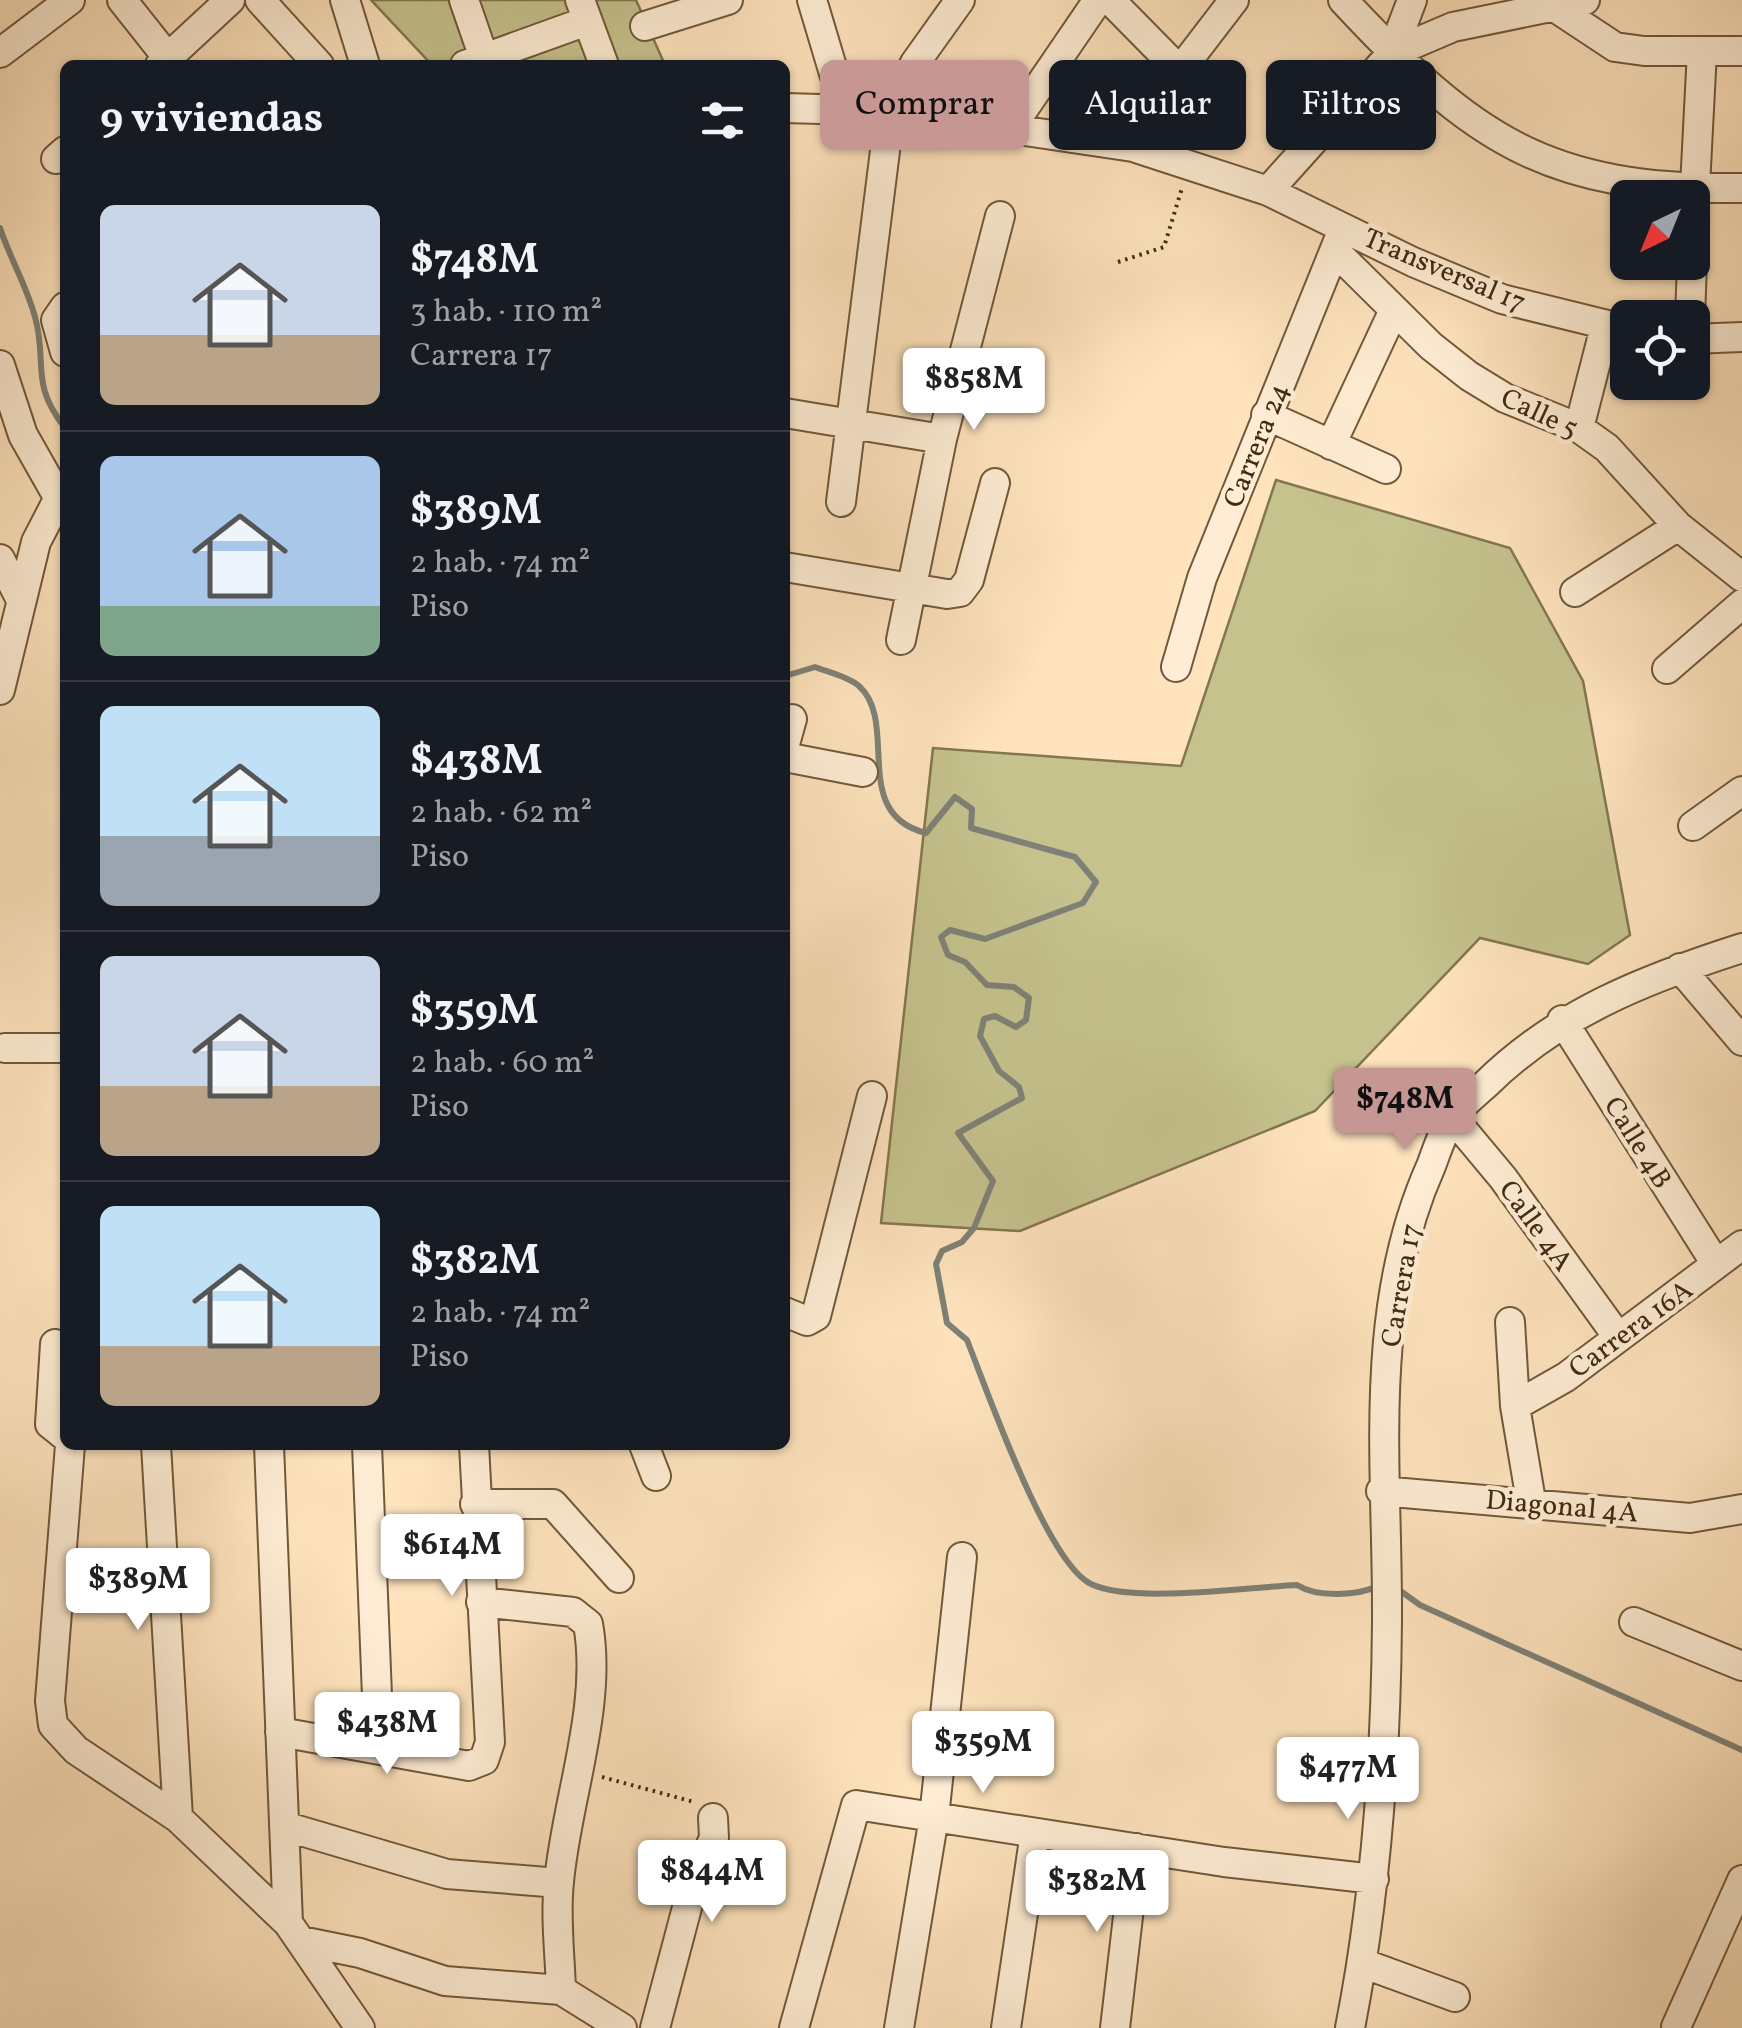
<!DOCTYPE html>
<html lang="es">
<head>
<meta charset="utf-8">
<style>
  body { margin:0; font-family:Vollkorn,serif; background:#242831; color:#f1f3f6; height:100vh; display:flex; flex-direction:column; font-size:38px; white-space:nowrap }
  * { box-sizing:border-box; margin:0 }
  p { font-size:32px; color:#9ea1a6 }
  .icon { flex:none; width:55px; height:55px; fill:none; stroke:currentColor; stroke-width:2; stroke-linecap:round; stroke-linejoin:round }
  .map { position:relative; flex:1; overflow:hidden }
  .side { position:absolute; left:60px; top:60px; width:730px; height:1390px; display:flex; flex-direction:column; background:#171b24; border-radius:15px; box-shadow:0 2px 8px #0004 }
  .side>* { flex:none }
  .guide { position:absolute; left:820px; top:60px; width:770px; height:90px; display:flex; gap:20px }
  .needle { width:65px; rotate:223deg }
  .controls { position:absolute; left:1610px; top:180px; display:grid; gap:20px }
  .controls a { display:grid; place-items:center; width:100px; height:100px; border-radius:15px; background:#171b24; box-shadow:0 2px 8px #0004; font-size:50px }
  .price { position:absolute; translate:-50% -85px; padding:0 22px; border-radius:10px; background:#fff; color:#222; font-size:32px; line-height:65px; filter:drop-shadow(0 2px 5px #0008) }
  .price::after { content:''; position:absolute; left:50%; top:60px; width:30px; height:22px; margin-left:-15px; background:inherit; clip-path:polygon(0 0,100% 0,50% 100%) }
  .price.selected { background:#c59692; color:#111 }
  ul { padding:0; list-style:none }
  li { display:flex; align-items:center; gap:30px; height:250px; padding:0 40px }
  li+li { border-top:2px solid #363941 }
  li span { display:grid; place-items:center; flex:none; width:280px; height:200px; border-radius:15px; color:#555 }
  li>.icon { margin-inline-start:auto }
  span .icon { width:120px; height:120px; fill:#fffc; stroke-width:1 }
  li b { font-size:42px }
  h2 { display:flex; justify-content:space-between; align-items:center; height:120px; padding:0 40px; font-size:42px }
  .tag { padding:0 35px; border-radius:15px; background:#171b24; box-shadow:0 2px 8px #0004; font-size:35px; line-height:90px }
  .tag.selected { background:#c59692; color:#111 }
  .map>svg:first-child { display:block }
</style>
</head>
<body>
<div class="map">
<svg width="1742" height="2028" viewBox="0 0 1742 2028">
  <rect width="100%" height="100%" fill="#fee3bd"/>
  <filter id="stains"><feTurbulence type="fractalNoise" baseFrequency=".002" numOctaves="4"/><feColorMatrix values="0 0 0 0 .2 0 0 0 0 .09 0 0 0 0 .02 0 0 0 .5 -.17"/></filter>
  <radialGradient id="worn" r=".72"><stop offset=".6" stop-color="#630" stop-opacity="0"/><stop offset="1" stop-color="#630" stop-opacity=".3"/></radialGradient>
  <path fill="#c5c28d" stroke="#84764e" stroke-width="2.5" d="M371 0H636L665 65H432Z
    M1276 480 1510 548 1583 681 1630 935 1588 964 1480 938 1315 1111 1020 1231 881 1223 933 748 1181 766Z"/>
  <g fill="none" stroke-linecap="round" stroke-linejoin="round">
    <path stroke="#7e8177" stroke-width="6" d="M0 228C10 258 27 287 35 317 48 363 29 382 65 428
      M785 676 815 667C828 672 849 677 859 686 900 723 849 814 926 833L955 797 972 809 971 828 1075 857 1096 882 1083 903 985 939 950 930 941 937 948 955 965 962 987 985 1014 987 1029 998 1026 1020 1016 1027 995 1016 984 1019 980 1036 999 1071 1019 1087 1022 1098 958 1133 993 1181 974 1228 962 1242 942 1251 936 1264 947 1323 967 1340C987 1390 1047 1563 1091 1584 1132 1604 1247 1587 1297 1585 1318 1598 1358 1596 1380 1585
      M1395 1587 1420 1605 1742 1750"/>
    <defs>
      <path id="minor" d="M122 0 168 58
        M260 0 319 65
        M345 0 365 65
        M464 0 484 58
        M580 0 604 65
        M812 0 844 107
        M1110 0 1180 71
        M1343 0C1472 139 1547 191 1742 188
        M1556 8 1615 47 1644 51H1742
        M645 26 728 0
        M0 53 70 0
        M1392 53 1453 27 1585 0
        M160 65 230 0
        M465 65 587 21
        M785 108 890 111 1133 147 1268 191 1413 262 1502 299 1628 330
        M1012 126 1098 0
        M1133 147 1152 107 1234 0
        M56 159 65 151
        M1268 191 1392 53 1412 0
        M1692 245 1702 51
        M1335 251 1431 346 1469 376 1505 398 1579 428 1607 448 1678 526 1742 577
        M65 307 56 320 65 352
        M1690 318 1692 262
        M1692 339 1742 337
        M0 365 23 435 57 495
        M785 413 942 439
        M1266 415 1386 469
        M1579 428 1605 327
        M1331 445 1394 310
        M841 502 890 111 915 63 960 0
        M0 559 21 600
        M785 567 947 594 960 592 969 580 995 483
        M1575 592 1678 526
        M901 640 942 439 1000 216
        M1176 667 1202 578 1339 239
        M1667 669 1742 604
        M0 690 36 542 65 486
        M785 744 792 719
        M785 757 863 772
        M1693 826 1742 791
        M1680 968 1742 1041
        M1562 1020 1716 1264
        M5 1048H65
        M1452 1117 1503 1178 1618 1337
        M785 1312 807 1321 816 1316 872 1096
        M1510 1322 1515 1406 1531 1501
        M55 1344 50 1424 65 1436
        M1515 1406 1566 1377 1742 1245
        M70 1445 50 1701 53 1725 76 1750 178 1818 288 1923 360 2028
        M156 1445 178 1818
        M269 1445 288 1923
        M367 1445 379 1746
        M644 1445 656 1476
        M1381 1491 1690 1518 1742 1509
        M475 1504H553L619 1578
        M481 1602 573 1612 588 1624C603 1706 566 1801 559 1882 555 1917 560 1955 561 1990L622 2028
        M1634 1622 1742 1666
        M280 1732 469 1766 484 1760 490 1742 474 1445
        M284 1826 447 1874 559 1883
        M301 1941 360 1953 445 1981 561 1990
        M1362 1963 1455 1997
        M1676 2027 1742 1880
        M655 2028 693 1885 714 1838 713 1818
        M794 2028 856 1805 1224 1862 1374 1879
        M899 2028 934 1817 962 1557
        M1006 2028 1035 1833
        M1115 2028 1136 1848
        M1350 2028C1376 1895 1386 1757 1387 1621 1388 1468 1366 1311 1431 1166 1437 1150 1443 1131 1452 1117 1460 1106 1474 1095 1485 1085 1558 1013 1645 979 1742 948"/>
    </defs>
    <use href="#minor" stroke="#72583a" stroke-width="32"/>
    <path stroke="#43290f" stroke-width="4" stroke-dasharray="2.5 5" stroke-linecap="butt" d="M1118 262 1164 247 1182 188
      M602 1777 694 1802"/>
    <use href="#minor" stroke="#feedd4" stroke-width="28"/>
  </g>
  <g text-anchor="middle" stroke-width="9" stroke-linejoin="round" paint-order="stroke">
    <g font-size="28" fill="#43290f" stroke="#feedd4">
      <text transform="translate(1445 269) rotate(23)" y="10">Transversal 17</text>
      <text transform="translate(1540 412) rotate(25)" y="10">Calle 5</text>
      <text transform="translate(1255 445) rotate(-68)" y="10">Carrera 24</text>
      <text transform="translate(1639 1142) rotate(58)" y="10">Calle 4B</text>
      <text transform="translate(1537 1225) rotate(54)" y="10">Calle 4A</text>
      <text transform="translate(1400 1285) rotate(-80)" y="10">Carrera 17</text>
      <text transform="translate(1630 1328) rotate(-36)" y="10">Carrera 16A</text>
      <text transform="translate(1562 1505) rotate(5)" y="10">Diagonal 4A</text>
    </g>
  </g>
  <rect width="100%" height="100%" filter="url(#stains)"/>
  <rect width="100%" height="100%" fill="url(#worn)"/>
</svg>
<div class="controls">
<a><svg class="needle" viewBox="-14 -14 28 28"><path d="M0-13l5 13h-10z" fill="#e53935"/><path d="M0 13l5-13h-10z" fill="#9ea1a6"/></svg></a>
<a><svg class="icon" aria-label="locate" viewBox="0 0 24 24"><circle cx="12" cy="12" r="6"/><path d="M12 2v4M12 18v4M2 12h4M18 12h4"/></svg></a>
</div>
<b class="price" style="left:974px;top:433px">$858M</b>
<b class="price selected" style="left:1405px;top:1153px">$748M</b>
<b class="price" style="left:452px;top:1599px">$614M</b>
<b class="price" style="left:138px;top:1633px">$389M</b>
<b class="price" style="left:387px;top:1777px">$438M</b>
<b class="price" style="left:983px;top:1796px">$359M</b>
<b class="price" style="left:1348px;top:1822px">$477M</b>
<b class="price" style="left:712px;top:1925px">$844M</b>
<b class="price" style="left:1097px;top:1935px">$382M</b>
<div class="guide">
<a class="tag selected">Comprar</a>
<a class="tag">Alquilar</a>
<a class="tag">Filtros</a>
</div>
<section class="side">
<h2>9 viviendas<svg class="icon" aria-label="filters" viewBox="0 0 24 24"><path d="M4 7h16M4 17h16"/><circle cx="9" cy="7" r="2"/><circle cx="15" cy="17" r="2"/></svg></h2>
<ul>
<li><span style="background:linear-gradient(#c9d6e8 65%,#b9a48a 0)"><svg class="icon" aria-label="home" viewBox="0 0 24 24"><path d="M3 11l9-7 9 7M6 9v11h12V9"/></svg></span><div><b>$748M</b><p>3 hab. · 110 m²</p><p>Carrera 17</p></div></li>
<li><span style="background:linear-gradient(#a9c7e8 75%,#7fa58c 0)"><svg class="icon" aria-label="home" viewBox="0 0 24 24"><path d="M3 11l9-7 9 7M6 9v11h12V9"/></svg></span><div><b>$389M</b><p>2 hab. · 74 m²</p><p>Piso</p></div></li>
<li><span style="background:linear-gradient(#bfe0f5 65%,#9aa5b1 0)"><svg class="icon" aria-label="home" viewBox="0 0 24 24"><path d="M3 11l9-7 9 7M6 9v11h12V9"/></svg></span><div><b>$438M</b><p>2 hab. · 62 m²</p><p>Piso</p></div></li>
<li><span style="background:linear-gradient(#c9d6e8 65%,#b9a48a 0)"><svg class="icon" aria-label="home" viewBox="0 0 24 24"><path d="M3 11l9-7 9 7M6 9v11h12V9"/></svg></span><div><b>$359M</b><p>2 hab. · 60 m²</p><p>Piso</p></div></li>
<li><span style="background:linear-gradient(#bfe0f5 70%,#b9a48a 0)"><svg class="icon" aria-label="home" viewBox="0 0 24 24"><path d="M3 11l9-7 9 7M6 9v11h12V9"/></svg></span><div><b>$382M</b><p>2 hab. · 74 m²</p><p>Piso</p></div></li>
</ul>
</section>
</div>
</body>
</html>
